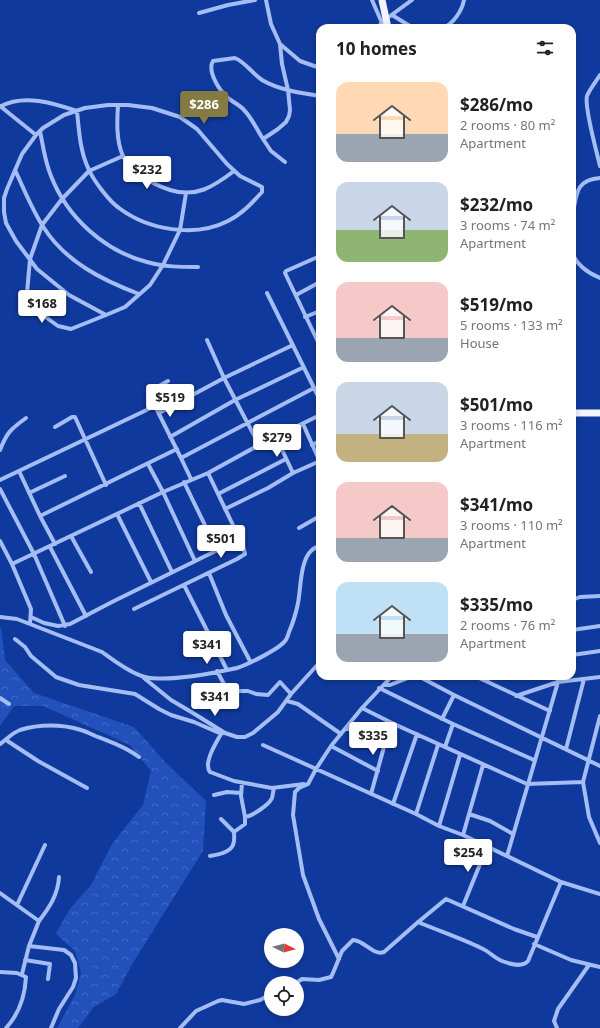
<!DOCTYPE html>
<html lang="en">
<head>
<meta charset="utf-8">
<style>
  body { margin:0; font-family:"Noto Sans",sans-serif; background:#f2f2f2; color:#202124; height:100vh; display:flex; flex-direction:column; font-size:15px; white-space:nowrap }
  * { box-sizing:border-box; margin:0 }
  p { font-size:13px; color:#757577 }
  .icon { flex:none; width:22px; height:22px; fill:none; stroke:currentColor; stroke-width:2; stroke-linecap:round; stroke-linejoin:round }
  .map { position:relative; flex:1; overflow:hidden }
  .panel { position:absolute; left:316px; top:24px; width:260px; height:656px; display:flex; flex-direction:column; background:#fff; border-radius:12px; box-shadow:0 2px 6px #0003 }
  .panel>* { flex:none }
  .needle { width:26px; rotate:96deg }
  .controls { position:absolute; left:264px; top:928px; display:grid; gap:8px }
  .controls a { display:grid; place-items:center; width:40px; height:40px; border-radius:50%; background:#fff; box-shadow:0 2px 6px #0003; font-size:20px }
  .price { position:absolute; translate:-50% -34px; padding:0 9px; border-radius:4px; background:#fff; color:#222; font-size:13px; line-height:26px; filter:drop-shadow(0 1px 2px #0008) }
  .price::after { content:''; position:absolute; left:50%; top:24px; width:12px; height:9px; margin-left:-6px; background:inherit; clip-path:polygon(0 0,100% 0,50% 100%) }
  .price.active { background:#847b43; color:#fff }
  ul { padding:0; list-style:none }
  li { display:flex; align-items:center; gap:12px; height:100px; padding:0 20px }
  li span { display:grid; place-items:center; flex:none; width:112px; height:80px; border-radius:12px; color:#555 }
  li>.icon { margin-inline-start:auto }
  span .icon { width:48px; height:48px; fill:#fffc; stroke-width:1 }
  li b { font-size:17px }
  h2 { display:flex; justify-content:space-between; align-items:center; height:48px; padding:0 20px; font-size:17px }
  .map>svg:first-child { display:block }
</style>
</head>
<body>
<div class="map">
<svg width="600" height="1028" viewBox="0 0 600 1028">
  <defs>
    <pattern id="forest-crowns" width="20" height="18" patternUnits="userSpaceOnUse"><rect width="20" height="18" fill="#2251bb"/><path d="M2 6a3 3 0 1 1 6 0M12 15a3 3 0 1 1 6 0" fill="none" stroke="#436bc5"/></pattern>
  </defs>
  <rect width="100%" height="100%" fill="#10399d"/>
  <path fill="url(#forest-crowns)" d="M1 627 5 660 34 693 134 727 166 763 206 801 203 851 134 961 116 994 94 1007 78 1028H57L75 995 81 973 75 951 56 934 69 910 91 885 112 844 143 805 151 771 130 745 43 706H14L0 726V628Z"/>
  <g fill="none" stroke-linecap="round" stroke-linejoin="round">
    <path stroke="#a4bdf5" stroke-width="4" d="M266 0 271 24 280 44
      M372 0 382 23 383 28
      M199 13 228 5 255 0
      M392 15 413 28
      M377 28 386 19 412 0
      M443 28C453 24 462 11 464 0
      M600 75C597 80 589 90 587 96 584 107 597 153 600 166
      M118 105C117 121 116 141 123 156 127 164 134 169 140 174 149 182 158 186 170 190 196 198 213 187 234 171
      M0 106 36 135
      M1 106C24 94 53 103 77 111 79 131 80 152 89 170 94 181 109 201 119 208 148 230 195 238 228 221 242 214 252 203 262 192V187L240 176 227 164 197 129 180 117 152 108 128 105H108L85 108 64 115 43 128 36 135 22 154 7 189 4 198V212L6 223 16 241 37 269 69 295 106 315
      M40 131C43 146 45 162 51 176 67 217 104 251 147 262 164 267 181 267 198 267
      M263 139C257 130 252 118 244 110 240 105 232 102 227 97 219 90 207 71 213 61L235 58C245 62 253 74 262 80 279 90 301 93 320 96
      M123 156 89 171 62 199 42 225 30 259 27 293 31 303 40 313 58 326 71 329 106 315 125 307 150 285 163 265 180 230 186 193
      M285 162 271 151 263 139 278 129 286 122 289 116 290 110 288 90 282 64 280 44 300 61 320 68
      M15 170C24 189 32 210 44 228 66 262 102 280 139 294
      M572 218C577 196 574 180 600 178
      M572 253C577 265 588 273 600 278
      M320 256 286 271 285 273 320 346
      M267 293 320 400
      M296 295 320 282
      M305 317 320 311
      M207 340 224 378 259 445
      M168 381 148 392 181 458
      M159 413 224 378 293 345
      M303 424 320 462
      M55 427 72 417H75L106 485
      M170 437 235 400 304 367
      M276 437 293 473
      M312 445 320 441
      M0 450C7 432 11 429 26 418
      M148 464 163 492 195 561
      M19 471 40 516
      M191 479 181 458 314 388
      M0 480 155 406
      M184 482 217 550
      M0 489 34 554 65 626
      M29 493 65 476
      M218 494 286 459
      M139 503 172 572
      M225 509 268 488 293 473 320 461
      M117 514 151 582
      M299 528 320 516
      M71 536 91 572
      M0 541 12 564
      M55 544 40 516 177 449
      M50 547 86 616
      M209 573 226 615 250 661
      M184 585 227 670
      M572 600 580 597 600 596
      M134 609 237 559 245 554 243 546 208 473
      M0 617 17 619 102 652C113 660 131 674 145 677 167 682 214 673 237 668 247 665 279 649 285 641 287 639 288 635 289 632 293 623 296 613 298 603 301 588 300 560 312 550 314 548 317 547 320 546
      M31 617 44 623 58 626 70 624 112 602 240 539
      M30 624 31 609 12 564 163 492 208 473 259 445 320 415
      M572 630 600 626
      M15 639 25 647 31 656 56 677 79 685 135 694 159 709 171 715 194 722 217 732 225 733
      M572 655 600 651
      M217 671 225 686 231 691H248L256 694 268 695 280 682 291 694
      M418 676 454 695 600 766
      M475 676 550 711
      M144 678 171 700 193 713 225 733 237 737H245L253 733 278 712 291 694 320 662
      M483 680 496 676
      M384 685H390L413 676
      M379 688 453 724 534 760
      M516 696 558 682 600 677
      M0 698 9 704
      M287 701 298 704 341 734
      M362 708 394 724 527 784 583 782
      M600 716 583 782 589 817 600 843
      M442 719 454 695
      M347 728 384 747
      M221 734C216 743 203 763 210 772L234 781 272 788 304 784
      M6 740 38 761 87 788
      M0 744C7 739 12 733 20 730 39 724 62 724 81 730 88 732 94 736 101 738 114 743 128 748 139 757
      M263 745 416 814 439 826 463 835 561 882 600 894
      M331 746 378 771
      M445 747 453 724
      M566 749 584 679
      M371 794 384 747 394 724
      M214 795 227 792 241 793
      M393 804 417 734
      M416 814 438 745
      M469 814 490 821 513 834
      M245 817C252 816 269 805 272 798 273 795 273 791 274 788
      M221 819 234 832
      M439 826 460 755
      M463 835 483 765
      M210 856C217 855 230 852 233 845 235 841 234 835 234 832L245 824V817L241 796 242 783
      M507 856 558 682 557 676
      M0 893 39 921 29 946 64 950 71 955 75 963 76 978 73 987 59 1009 51 1028
      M17 905 45 845
      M463 906 487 847
      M39 921C49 908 58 895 59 877
      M418 922C439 931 461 938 481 948 489 951 494 958 502 961 510 964 522 968 528 961L561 882
      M534 944 571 960 600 967
      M339 959 319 919 303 875 293 815 295 792 299 788 308 784 316 769 331 746 362 708 392 676
      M25 960 50 964 48 979
      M0 972 17 973 26 977C25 996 19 1014 6 1028
      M22 974 29 946
      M296 983 302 979 319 980 331 977 333 973 342 951 353 940C364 940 373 956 384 952L417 923 446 899 514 929 537 937
      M180 1028 196 1011 218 1001 222 1000 244 1004 260 1000 271 994
      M557 1028 554 1021 558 1009 589 965"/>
    <path stroke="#f2f5ff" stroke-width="7" d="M382 0 388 28
      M572 413H600"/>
  </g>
</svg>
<div class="controls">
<a><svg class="needle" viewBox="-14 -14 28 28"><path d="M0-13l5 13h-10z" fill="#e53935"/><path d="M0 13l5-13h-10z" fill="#757577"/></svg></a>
<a><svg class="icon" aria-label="locate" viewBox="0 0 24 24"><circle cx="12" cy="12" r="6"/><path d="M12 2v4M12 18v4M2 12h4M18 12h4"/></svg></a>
</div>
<b class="price active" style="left:204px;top:125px">$286</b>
<b class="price" style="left:147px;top:190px">$232</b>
<b class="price" style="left:42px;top:324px">$168</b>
<b class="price" style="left:170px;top:418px">$519</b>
<b class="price" style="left:277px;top:458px">$279</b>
<b class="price" style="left:221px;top:559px">$501</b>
<b class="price" style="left:207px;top:665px">$341</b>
<b class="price" style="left:215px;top:717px">$341</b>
<b class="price" style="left:373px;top:756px">$335</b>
<b class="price" style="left:468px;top:873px">$254</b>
<section class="panel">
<h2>10 homes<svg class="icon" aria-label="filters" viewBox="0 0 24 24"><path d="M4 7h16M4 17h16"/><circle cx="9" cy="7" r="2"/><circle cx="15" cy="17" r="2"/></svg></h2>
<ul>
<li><span style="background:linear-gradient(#ffd9b3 65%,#9aa5b1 0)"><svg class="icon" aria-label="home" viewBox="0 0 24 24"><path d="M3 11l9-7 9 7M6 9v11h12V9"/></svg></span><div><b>$286/mo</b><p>2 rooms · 80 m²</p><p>Apartment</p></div></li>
<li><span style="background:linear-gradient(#c9d6e8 60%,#8fb573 0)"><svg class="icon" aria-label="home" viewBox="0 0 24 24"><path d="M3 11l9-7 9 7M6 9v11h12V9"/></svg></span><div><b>$232/mo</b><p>3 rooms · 74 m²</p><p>Apartment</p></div></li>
<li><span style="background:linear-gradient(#f6c9c9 70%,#9aa5b1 0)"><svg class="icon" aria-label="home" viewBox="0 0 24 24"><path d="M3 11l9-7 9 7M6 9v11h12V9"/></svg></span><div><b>$519/mo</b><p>5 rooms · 133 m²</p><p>House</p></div></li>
<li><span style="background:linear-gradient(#c9d6e8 65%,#c2b280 0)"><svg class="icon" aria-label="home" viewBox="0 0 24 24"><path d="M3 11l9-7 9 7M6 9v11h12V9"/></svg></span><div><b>$501/mo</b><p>3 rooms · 116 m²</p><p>Apartment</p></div></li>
<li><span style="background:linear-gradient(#f6c9c9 70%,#9aa5b1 0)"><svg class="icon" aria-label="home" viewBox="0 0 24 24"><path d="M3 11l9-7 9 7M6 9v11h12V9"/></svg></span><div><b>$341/mo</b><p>3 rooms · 110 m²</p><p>Apartment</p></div></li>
<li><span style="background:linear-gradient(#bfe0f5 65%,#9aa5b1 0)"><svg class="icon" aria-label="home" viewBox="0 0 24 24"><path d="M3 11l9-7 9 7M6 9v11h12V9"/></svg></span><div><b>$335/mo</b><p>2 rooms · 76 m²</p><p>Apartment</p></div></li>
</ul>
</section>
</div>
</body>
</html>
